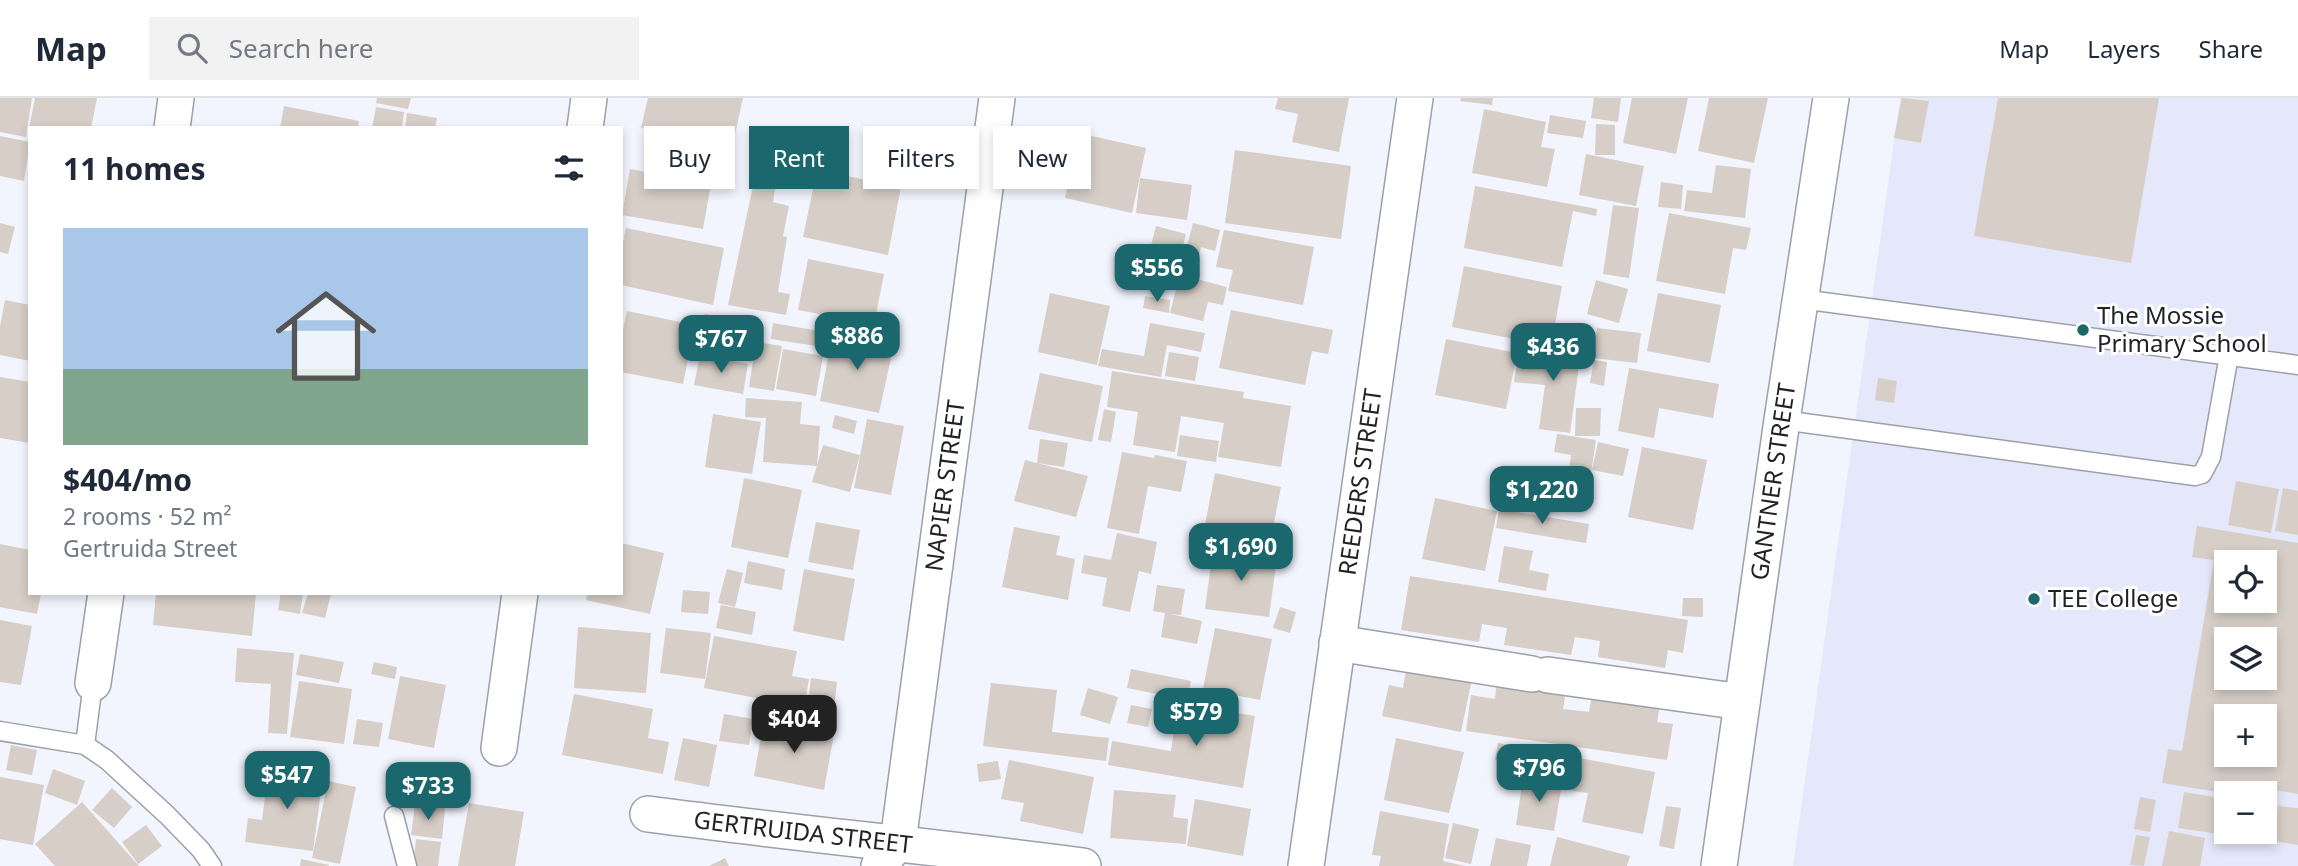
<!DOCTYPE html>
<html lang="en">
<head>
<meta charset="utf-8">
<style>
  body { margin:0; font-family:"Noto Sans",sans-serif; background:#f2f2f3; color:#1f2937; height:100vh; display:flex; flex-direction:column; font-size:26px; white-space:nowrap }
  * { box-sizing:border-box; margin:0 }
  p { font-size:23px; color:#747a83 }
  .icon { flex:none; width:38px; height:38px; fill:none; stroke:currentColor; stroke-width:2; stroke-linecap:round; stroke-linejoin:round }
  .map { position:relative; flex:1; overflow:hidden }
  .details { position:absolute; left:28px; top:28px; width:595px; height:469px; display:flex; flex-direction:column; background:#fff; border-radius:0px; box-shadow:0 4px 10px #0003 }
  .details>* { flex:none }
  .guide { position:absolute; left:644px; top:28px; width:665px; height:63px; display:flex; gap:14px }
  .buttons { position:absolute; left:2214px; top:452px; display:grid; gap:14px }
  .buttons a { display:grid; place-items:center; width:63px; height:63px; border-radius:0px; background:#fff; box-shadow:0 4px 10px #0003; font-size:35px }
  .price { position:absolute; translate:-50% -60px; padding:0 16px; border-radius:14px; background:#1a676d; color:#fff; font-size:23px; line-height:46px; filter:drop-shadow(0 2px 4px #0008) }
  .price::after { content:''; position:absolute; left:50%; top:42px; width:21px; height:16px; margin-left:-10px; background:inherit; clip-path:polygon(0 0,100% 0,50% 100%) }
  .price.current { background:#222; color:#fff }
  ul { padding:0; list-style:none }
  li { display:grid; align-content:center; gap:14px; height:371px; padding:0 35px }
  li span { display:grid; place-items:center; height:217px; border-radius:0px; color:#555 }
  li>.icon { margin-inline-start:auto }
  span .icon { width:126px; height:126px; fill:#fffc; stroke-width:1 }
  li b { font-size:30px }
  h2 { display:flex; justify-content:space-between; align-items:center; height:84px; padding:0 35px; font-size:30px }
  .tag { padding:0 24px; border-radius:0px; background:#fff; box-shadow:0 4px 10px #0003; font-size:24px; line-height:63px }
  .tag.current { background:#1a676d; color:#fff }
  header { display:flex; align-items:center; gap:42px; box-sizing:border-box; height:98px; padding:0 35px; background:#fff; border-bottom:2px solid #e0e1e3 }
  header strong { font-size:33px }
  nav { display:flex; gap:38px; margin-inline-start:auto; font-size:24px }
  .search { width:490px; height:63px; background:#f2f2f3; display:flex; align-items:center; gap:18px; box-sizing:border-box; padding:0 24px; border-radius:0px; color:#747a83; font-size:26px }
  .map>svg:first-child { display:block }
</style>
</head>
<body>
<header>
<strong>Map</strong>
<div class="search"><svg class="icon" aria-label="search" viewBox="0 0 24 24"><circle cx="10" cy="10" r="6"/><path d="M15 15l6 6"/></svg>Search here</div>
<nav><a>Map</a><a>Layers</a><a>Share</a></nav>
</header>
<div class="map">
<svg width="2298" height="768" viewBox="0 0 2298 768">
  <rect width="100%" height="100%" fill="#f2f4fe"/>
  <path fill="#e5e8fa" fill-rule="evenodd" d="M1900 0H2298V768H1793ZM2226 464H2264V502H2226ZM2226 541H2264V579H2226ZM2226 618H2264V656H2226ZM2226 695H2264V733H2226Z"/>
  <path fill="#d7cec7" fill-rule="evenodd" d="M0 0H32L26 39 0 34Z
    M35 0H97L91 30H29Z
    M377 0H411L408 11 376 5Z
    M648 0H743L732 50 641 30Z
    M1278 0H1349L1339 54 1292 44 1298 16 1275 11Z
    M1461 0H1493L1492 7 1460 3Z
    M1594 0H1621L1618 24 1591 20Z
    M1632 0H1688L1676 56 1623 45Z
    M1709 0H1768L1754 65 1698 53Z
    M1902 0 1929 3 1921 45 1894 40Z
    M1998 0H2159L2131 165 1974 138Z
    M284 8 359 23 358 30H280Z
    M376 9 404 14 402 30H372Z
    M1484 11 1546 24 1541 49 1555 51 1547 89 1472 75Z
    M407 15 437 20 435 30H405Z
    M1550 17 1586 23 1583 40 1547 35Z
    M1596 26 1615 27V57H1595Z
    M1078 35 1146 50 1132 115 1065 100Z
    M0 38 30 44 24 83 0 78Z
    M761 42 781 44 779 64 759 62Z
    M1235 52 1351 68 1341 141 1225 125Z
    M1586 56 1644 68 1636 108 1579 97Z
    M758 64 779 67 773 104 789 108 783 138 787 139 778 194 790 196 786 217 728 207Z
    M1716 67 1751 71 1745 120 1684 113 1687 92 1712 95Z
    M630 71 711 86 703 131 622 117Z
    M817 72 901 89 888 157 803 139Z
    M1140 80 1192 87 1187 122 1136 115Z
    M1661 84 1683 87 1681 111 1658 109Z
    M1475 88 1597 111 1596 118 1573 113 1562 169 1464 150Z
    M1613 107 1639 110 1629 180 1603 176Z
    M1669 115 1751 130 1746 152 1733 150 1725 196 1656 183Z
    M0 125 15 129 8 156 0 154Z
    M1193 125 1220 132 1215 153 1201 149 1193 180 1227 189 1223 207 1208 204 1203 223 1170 215Z
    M1156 128 1186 136 1173 187 1143 179Z
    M626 130 724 150 713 207 621 187V153Z
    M1224 132 1314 149 1303 207 1228 193 1233 172 1216 169Z
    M808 161 884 176 874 226 798 212Z
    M1464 168 1562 188 1551 248 1452 229Z
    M1596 182 1628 191 1619 225 1587 216Z
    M1050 195 1110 208 1097 267 1038 254Z
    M1658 195 1721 207 1710 265 1647 253Z
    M1145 198 1170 202 1169 215 1143 210Z
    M5 202 30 207V263L0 257V228Z
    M1231 212 1333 232 1328 256 1312 253 1305 287 1219 270Z
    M627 213 695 227 683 286 621 274V240Z
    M705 216 739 221 733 257 699 251Z
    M773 225 831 235 829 250 771 241Z
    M1150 225 1205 235 1201 254 1167 247 1161 279 1098 268 1102 251 1144 258Z
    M1597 230 1641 235 1637 265 1593 260Z
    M833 233 894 246 879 315 820 303Z
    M1446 241 1517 255 1506 311 1435 297Z
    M1562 241 1582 245 1570 335 1539 331 1545 287 1514 284 1518 254 1569 260 1560 257Z
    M756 244 782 248 774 293 749 289Z
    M783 251 823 258 816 298 776 291Z
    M1169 254 1199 259 1195 283 1165 278Z
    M700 257 748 266 743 296 694 287Z
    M1594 262 1607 264 1604 288 1590 285Z
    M1629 270 1719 286 1713 320 1659 310 1654 340 1618 333Z
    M1112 273 1244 294 1243 300 1291 308 1281 369 1218 359 1224 325 1181 318 1175 354 1133 347 1138 314 1107 309Z
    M1040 275 1103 288 1092 344 1028 331Z
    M0 279 30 284V345L0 340Z
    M1878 280 1897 283 1894 305 1875 302Z
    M746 300 802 304 800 326 820 328 817 368 763 364 766 320 745 319Z
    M1576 310H1601L1600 338H1575Z
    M1104 311 1116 314 1111 344 1098 342Z
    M713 316 761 324 752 376 705 369Z
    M835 317 857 323 854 336 832 330Z
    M867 321 904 328 891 397 854 390Z
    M1557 336 1596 342 1590 382 1568 379 1571 357 1554 354Z
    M1180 337 1219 343 1216 364 1177 358Z
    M1040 341 1068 345 1064 369 1037 365Z
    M1598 344 1629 351 1623 378 1592 372Z
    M823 347 860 357 850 394 812 384Z
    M1642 349 1707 362 1693 432 1628 419Z
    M1122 354 1154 360 1155 357 1187 363 1181 394 1148 388 1139 436 1107 430Z
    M1025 362 1088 378 1076 419 1014 403Z
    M1215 375 1281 389 1269 450 1203 437Z
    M744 380 802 392 788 460 731 449Z
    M2236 383 2279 391 2271 435 2228 427Z
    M2283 390 2298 393V437L2275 433Z
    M1435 400 1497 413 1485 473 1422 461Z
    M1499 411 1589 426 1586 445 1496 430Z
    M816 424 860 432 853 472 808 464Z
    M2197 428 2298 445V696L2226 683 2224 695 2162 685 2168 651 2182 653 2214 462 2192 459ZM2226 464H2264V502H2226ZM2226 541H2264V579H2226ZM2226 618H2264V656H2226Z
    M1014 429 1060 438 1056 457 1075 461 1068 502 1002 489Z
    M1117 435 1157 444 1151 476 1139 473 1130 514 1102 508 1107 480 1081 475 1084 457 1111 462Z
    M621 445 664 455 650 516 586 502 588 495H621Z
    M0 446 30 452V495H41L37 516 0 509Z
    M1504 448 1533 453 1529 472 1549 476 1546 493 1498 484Z
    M1213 451 1277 459 1269 519 1205 511Z
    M748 463 785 471 782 492 744 485Z
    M727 471 743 475 735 509 718 505Z
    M804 471 855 481 844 543 793 533Z
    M1410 478 1688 522 1683 555 1668 552 1665 570 1598 559 1600 543 1575 539 1571 557 1504 547 1507 530 1482 526 1479 544 1401 532Z
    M1157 487 1185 491 1181 517 1170 516 1202 523 1197 546 1161 539 1165 515 1153 513Z
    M683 492 710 494 708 516 681 514Z
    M156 495H256L252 538 153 527Z
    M281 495H303L300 516 278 512Z
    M308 495H331L325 520 302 515Z
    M1683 500H1703V519L1682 518Z
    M721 507 756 514 752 537 716 530Z
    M1280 509 1296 514 1290 535 1273 530Z
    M0 522 32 528 21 587 0 584Z
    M578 529 651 535 646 595 574 590Z
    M666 530 711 535 705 581 660 575Z
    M1215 530 1272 541 1260 602 1203 591Z
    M714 538 797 553 792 578 809 581 804 609 704 590Z
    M237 550 294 555 287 636 268 635 271 586 235 584Z
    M300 556 344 564 339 585 296 577Z
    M374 564 397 569 395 581 371 576Z
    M1407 567 1472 581 1461 634 1382 618 1389 587 1403 590Z
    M1131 571 1191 583 1187 602 1127 590Z
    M400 578 446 587 434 650 388 641Z
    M811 580 837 584 832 628 806 624Z
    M299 583 352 591 344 646 290 639Z
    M1497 583 1566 593 1563 611 1589 614 1592 596 1660 606 1657 624 1673 626 1667 662 1466 633 1471 597 1495 601Z
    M991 585 1057 592 1052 634 1109 640 1106 663 983 648Z
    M1088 590 1118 599 1110 626 1080 617Z
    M574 596 653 611 648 640 669 644 663 676 562 657Z
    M1178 605 1255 618 1243 690 1108 667 1112 643 1171 653Z
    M1131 607 1152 611 1148 629 1127 625Z
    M724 616 753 621 749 647 719 643Z
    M357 621 383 625 379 649 353 646Z
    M764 622 834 636 824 692 754 678Z
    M683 640 717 647 709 689 674 682Z
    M1396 640 1464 654 1449 715 1384 702Z
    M1498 645 1526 650 1522 667 1495 662Z
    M11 647 37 652 32 677 6 672Z
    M1579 660 1655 674 1643 736 1582 724 1588 695 1572 693Z
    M1009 662 1094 679 1083 736 1020 723 1024 705 1001 701Z
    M998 663 1001 681 979 684 977 666Z
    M53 671 85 683 77 707 45 695Z
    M269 671 323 678 313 753 245 744 248 720 262 722 265 699 251 697 253 684 267 686Z
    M0 679 44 687 33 747 0 741Z
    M1523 680 1562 686 1554 733 1516 727Z
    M328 683 356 689 340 766 312 760Z
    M112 690 132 709 114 730 92 712Z
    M1114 692 1176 697 1173 719 1188 721 1186 746 1110 740Z
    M2184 694 2225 701 2219 736 2178 730Z
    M2140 699 2156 702 2150 734 2134 731Z
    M1195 701 1251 711 1243 758 1187 748Z
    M82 704 139 768H55L35 746Z
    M469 705 524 714 515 768H458Z
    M2264 705 2272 706 2265 743 2225 736 2226 733H2264Z
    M415 706 445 710 442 741 411 737Z
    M1666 708 1681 710 1674 751 1659 748Z
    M2278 708 2298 710V747L2274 743Z
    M1380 713 1449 726 1443 763 1465 768H1379L1381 758 1372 757Z
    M1453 725 1479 731 1471 766 1445 760Z
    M146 727 162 748 138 766 122 744Z
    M2169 733 2205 740 2200 768H2162Z
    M2136 737 2150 739 2144 768 2130 767Z
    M1557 739 1630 758 1627 768H1550Z
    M1496 740 1531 747 1527 768H1490Z
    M416 741 441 744 438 768H413Z
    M725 760 729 768H709Z
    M301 761 329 767V768H300Z"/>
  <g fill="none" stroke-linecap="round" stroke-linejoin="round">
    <defs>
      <path id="lane" d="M1801 201 2298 267
        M1782 322 2195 378 2202 376 2211 359 2229 257
        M0 633 85 647 107 662 167 717 201 752 212 768
        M85 647 93 585
        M394 718 407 768"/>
      <g id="street">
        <path d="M172 30 176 0"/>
        <path d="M585 30 589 0"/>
        <path d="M1337 545 1532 576"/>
        <path d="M1548 577 1742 604"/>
        <path d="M93 585 106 495"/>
        <path d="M499 650 520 495"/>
        <path id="s1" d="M648 716C793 735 938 749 1083 768"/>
        <path id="s2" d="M879 768 898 744 997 0"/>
        <path id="s3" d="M1306 768 1415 0"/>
        <path id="s4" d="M1719 768 1782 322 1831 0"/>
      </g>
    </defs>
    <use href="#lane" stroke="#9d9fa9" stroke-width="21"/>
    <use href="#street" stroke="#9d9fa9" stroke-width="38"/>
    <use href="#lane" stroke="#fff" stroke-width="18"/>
    <use href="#street" stroke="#fff" stroke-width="35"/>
  </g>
  <g fill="#1a676d" stroke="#fff" stroke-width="2.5">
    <circle cx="2083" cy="232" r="7"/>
    <circle cx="2034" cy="501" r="7"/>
  </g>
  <g text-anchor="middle" stroke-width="6" stroke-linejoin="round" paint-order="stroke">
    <g font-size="24" fill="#212225" stroke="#fff" text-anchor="start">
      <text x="2097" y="226">The Mossie<tspan x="2097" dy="28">Primary School</tspan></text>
      <text x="2048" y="509">TEE College</text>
    </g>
    <g font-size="24" fill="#212225" stroke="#fff">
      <text dy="8" stroke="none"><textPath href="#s3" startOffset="388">REEDERS STREET</textPath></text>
      <text dy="8" stroke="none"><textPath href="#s4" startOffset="388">GANTNER STREET</textPath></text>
      <text dy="8" stroke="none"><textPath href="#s2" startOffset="390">NAPIER STREET</textPath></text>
      <text dy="8" stroke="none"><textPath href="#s1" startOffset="156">GERTRUIDA STREET</textPath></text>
    </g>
  </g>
</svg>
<div class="buttons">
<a><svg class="icon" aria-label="locate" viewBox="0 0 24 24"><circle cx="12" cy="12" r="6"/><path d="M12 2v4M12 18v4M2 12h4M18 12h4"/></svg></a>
<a><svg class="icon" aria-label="layers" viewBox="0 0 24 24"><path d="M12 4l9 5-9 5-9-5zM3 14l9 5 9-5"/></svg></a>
<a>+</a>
<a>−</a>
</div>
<b class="price" style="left:1157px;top:206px">$556</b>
<b class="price" style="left:857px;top:274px">$886</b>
<b class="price" style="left:721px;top:277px">$767</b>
<b class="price" style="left:1553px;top:285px">$436</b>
<b class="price" style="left:1542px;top:428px">$1,220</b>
<b class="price" style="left:1241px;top:485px">$1,690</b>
<b class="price" style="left:1196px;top:650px">$579</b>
<b class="price current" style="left:794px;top:657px">$404</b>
<b class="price" style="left:1539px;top:706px">$796</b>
<b class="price" style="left:287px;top:713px">$547</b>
<b class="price" style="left:428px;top:724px">$733</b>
<div class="guide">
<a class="tag">Buy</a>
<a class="tag current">Rent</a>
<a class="tag">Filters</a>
<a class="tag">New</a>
</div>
<section class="details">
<h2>11 homes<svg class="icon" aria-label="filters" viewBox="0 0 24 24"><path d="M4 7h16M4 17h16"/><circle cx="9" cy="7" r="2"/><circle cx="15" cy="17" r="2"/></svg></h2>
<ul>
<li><span style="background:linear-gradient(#a9c7e8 65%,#7fa58c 0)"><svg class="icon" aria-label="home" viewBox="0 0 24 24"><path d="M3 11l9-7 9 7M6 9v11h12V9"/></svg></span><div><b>$404/mo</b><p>2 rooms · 52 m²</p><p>Gertruida Street</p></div></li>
</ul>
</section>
</div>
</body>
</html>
